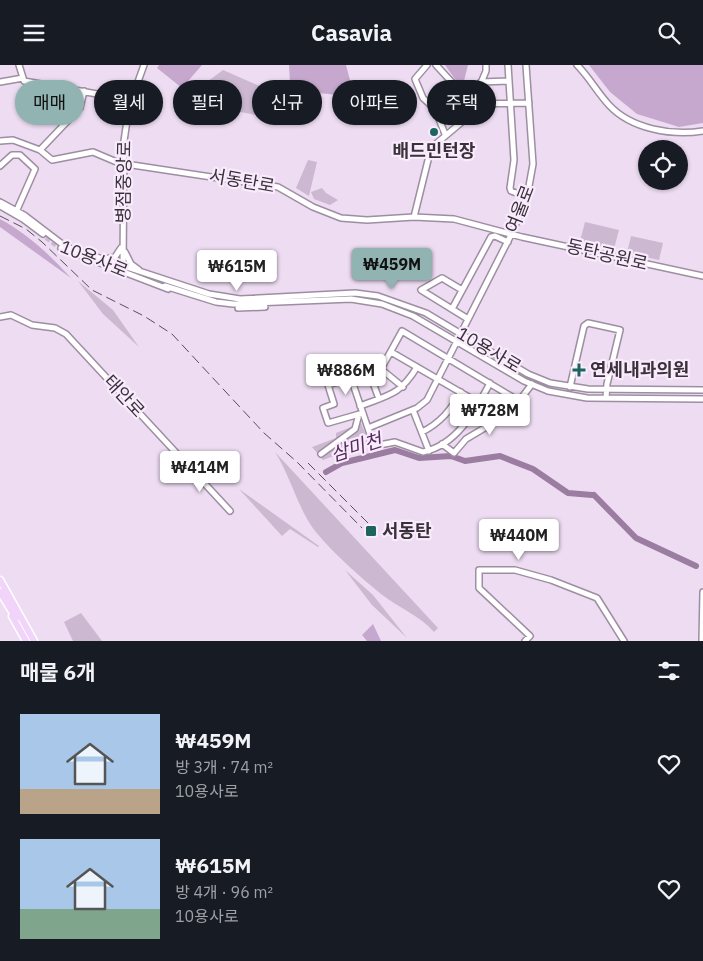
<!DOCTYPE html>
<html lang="ko">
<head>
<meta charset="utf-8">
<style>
  body { margin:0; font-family:"IBM Plex Sans","Noto Sans KR",sans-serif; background:#242831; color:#f1f3f6; height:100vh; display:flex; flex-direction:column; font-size:19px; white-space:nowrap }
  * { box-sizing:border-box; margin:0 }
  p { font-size:16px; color:#9ea1a6 }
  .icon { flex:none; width:28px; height:28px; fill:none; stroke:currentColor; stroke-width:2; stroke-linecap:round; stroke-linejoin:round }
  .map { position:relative; height:576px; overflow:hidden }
  .panel { display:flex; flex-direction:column; background:#171b24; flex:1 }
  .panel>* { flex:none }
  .top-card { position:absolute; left:15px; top:15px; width:674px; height:45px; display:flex; gap:10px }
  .buttons { position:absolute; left:638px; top:75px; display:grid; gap:10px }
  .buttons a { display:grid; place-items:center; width:50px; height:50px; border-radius:50%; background:#171b24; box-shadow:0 1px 4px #0004; font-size:25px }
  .price { position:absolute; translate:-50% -42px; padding:0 11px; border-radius:5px; background:#fff; color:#222; font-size:16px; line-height:32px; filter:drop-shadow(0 1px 2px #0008) }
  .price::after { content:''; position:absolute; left:50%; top:30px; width:15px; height:11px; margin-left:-8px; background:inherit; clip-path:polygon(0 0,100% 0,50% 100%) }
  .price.current { background:#91b3b1; color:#111 }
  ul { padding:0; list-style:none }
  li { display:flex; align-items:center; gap:15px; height:125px; padding:0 20px }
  li span { display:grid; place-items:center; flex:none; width:140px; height:100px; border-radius:0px; color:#555 }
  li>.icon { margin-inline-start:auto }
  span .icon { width:60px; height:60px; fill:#fffc; stroke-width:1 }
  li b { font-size:21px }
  h2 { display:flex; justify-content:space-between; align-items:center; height:60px; padding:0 20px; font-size:21px }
  .chip { padding:0 18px; border-radius:22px; background:#171b24; box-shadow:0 1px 4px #0004; font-size:18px; line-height:45px }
  .chip.current { background:#91b3b1; color:#111 }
  header { display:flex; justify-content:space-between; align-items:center; height:65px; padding:0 20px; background:#171b24; font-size:22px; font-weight:700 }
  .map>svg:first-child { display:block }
</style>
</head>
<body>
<header><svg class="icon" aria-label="menu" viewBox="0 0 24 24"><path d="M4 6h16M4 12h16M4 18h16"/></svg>Casavia<svg class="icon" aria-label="search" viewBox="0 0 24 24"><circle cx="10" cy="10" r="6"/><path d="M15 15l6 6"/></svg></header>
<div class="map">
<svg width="703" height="576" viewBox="0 0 703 576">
  <rect width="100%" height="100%" fill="#eddcf2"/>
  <path fill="#ccb9d1" d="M223 5 278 29 269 50 267 52 188 37V31Z
    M365 17 374 19V28L366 31 357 27Z
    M308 95 317 97 309 131 296 123Z
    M322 123 326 128 338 135 330 140 314 134 311 127Z
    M585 157 619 165 614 184 580 176Z
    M631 171 663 178 659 195 627 188Z
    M78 216 113 245 139 282 103 249Z
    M361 358 369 378 323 395 312 382 336 373V368Z
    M275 387 438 563 434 567C419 550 399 543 381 529 358 510 334 489 315 466 298 444 291 412 275 387Z
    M239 424 319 481 318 482 290 464 282 471Z
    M345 505 373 530 407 573 372 540Z
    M81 548 102 576H73L64 557Z"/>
  <path fill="#c6a8ce" d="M159 0H202L182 23 157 3Z
    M289 0H346L352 23 348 31 319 28 290 19Z
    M445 0H468L462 24Z
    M589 0H703V58L679 62 637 49 610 27Z
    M0 154C29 170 49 189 71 213L0 162Z
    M373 559 381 576H367L362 570Z"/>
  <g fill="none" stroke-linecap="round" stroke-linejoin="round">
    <path stroke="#9a7da1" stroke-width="6" d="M326 407 342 398 395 385 419 393 451 391 465 396 500 391 533 404 568 428 592 430
      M594 430 636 473 696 501"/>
    <path stroke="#c9bacd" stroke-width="5" stroke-dasharray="5 2.5" stroke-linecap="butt" d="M40 168 63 185
      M119 203 166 219"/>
    <defs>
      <path id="minor" d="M19 0 24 16 131 35
        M427 0 415 14 423 33 435 44 445 69
        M486 0V6L472 39 529 38
        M508 0 514 95 510 123 511 126 527 132
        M577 0C589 12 597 27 609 40 631 64 672 71 703 66
        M0 17 23 13
        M481 17 508 16
        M0 76 13 75 40 85 52 95 93 87 119 98 278 122 313 142 341 153 367 155 414 152 454 154 522 172 703 211
        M40 85 80 43 84 26
        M0 101 12 90H20L35 104 16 147
        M0 137 24 150 66 182 209 229 240 234 355 228 378 231 426 248 528 309 550 318 588 324 703 325
        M0 141 23 154 43 169
        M414 152 431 83 469 51 472 39 436 0
        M61 183 168 224
        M125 187 131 199 139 205
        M104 194 115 192 121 183
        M123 204 124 76 129 42 144 0
        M165 221 216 237 233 239 351 234 382 239 413 251 524 316 548 326 587 333 703 334
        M462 225 442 213 421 225 468 254
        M238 243 265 242
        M452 244 491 172 495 171 508 177
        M0 252 11 250 32 260 55 263 66 269 230 446
        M391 287 503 352
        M381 304 403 322
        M369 307 379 334
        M351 313 374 381 395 377 423 387C457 380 475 346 490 318
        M570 322 584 261 588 258 620 265 607 319 606 333
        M360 341C389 330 400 330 417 302
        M413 345 429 386
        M363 348 328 358 323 343 334 339 328 320 381 304 402 266 519 336
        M368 363 417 343 427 335 512 168 527 132 533 99 526 0
        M422 367C440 358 451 345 461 327
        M442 379 454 388 466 374 503 352 516 340 532 319
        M321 389 355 364 359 349
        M525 576 530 571 479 523V505H515L551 515 597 533 624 576
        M702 576 703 527"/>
      <path id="major" d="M0 515 34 576
        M0 527 16 553
        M12 551 26 576"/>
    </defs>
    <use href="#minor" stroke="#9e8ea2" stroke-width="8"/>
    <use href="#major" stroke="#fff" stroke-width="9"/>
    <use href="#minor" stroke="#fff" stroke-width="5"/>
    <use href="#major" stroke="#f2d4fa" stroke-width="6"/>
    <path stroke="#584f5a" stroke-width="1" stroke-dasharray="10 5" stroke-linecap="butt" d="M0 151 26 164 42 177 92 225 144 251 172 269 264 368 297 397 362 463
      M308 398 368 458"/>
  </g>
  <g fill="#1b655c" stroke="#f9eafc" stroke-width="2">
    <circle cx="434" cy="67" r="5"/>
    <path d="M576.5 297.5h5v5h5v5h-5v5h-5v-5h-5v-5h5z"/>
    <rect x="365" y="460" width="12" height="12" rx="2.5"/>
  </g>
  <g text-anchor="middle" stroke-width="4.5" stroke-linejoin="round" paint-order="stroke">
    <g font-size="18" font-weight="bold" fill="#39323a" stroke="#f9eafc" text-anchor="start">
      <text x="434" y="92" text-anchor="middle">배드민턴장</text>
      <text x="590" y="311">연세내과의원</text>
      <text x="382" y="472">서동탄</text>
    </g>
    <g font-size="18" fill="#39323a" stroke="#f9eafc">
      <text transform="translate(242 116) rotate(10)" y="6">서동탄로</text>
      <text transform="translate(124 117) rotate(-89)" y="6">병점중앙로</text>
      <text transform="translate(520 144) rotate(-69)" y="6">여울로</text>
      <text transform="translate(607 190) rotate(13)" y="6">동탄공원로</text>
      <text transform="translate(94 194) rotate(22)" y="6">10용사로</text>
      <text transform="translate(489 285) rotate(31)" y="6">10용사로</text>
      <text transform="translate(124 331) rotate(47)" y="6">태안로</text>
    </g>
    <g font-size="19" font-style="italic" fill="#532c5d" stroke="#f9eafc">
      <text transform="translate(356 382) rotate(-18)" y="7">삼미천</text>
    </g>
  </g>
</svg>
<div class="buttons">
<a><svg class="icon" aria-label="locate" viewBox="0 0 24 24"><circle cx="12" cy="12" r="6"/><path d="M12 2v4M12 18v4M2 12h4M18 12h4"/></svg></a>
</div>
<b class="price current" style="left:392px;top:225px">₩459M</b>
<b class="price" style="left:237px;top:227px">₩615M</b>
<b class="price" style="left:346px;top:331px">₩886M</b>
<b class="price" style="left:490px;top:371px">₩728M</b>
<b class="price" style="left:200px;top:428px">₩414M</b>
<b class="price" style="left:519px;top:496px">₩440M</b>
<div class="top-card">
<a class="chip current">매매</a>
<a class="chip">월세</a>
<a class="chip">필터</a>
<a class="chip">신규</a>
<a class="chip">아파트</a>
<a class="chip">주택</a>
</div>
</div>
<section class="panel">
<h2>매물 6개<svg class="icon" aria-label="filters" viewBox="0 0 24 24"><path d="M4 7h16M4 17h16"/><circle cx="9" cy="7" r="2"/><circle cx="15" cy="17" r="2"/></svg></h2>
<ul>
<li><span style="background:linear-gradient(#a9c7e8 75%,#b9a48a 0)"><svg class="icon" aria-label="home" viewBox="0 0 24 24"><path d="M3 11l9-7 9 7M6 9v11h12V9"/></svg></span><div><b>₩459M</b><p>방 3개 · 74 m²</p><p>10용사로</p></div><svg class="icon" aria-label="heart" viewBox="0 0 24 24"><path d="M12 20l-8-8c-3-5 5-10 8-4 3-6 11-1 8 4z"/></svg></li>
<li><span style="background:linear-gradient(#a9c7e8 70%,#7fa58c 0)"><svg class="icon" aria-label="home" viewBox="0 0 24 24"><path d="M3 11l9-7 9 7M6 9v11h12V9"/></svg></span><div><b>₩615M</b><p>방 4개 · 96 m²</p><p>10용사로</p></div><svg class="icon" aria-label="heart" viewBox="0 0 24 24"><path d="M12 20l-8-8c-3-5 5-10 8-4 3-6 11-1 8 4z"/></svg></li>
</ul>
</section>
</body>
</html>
